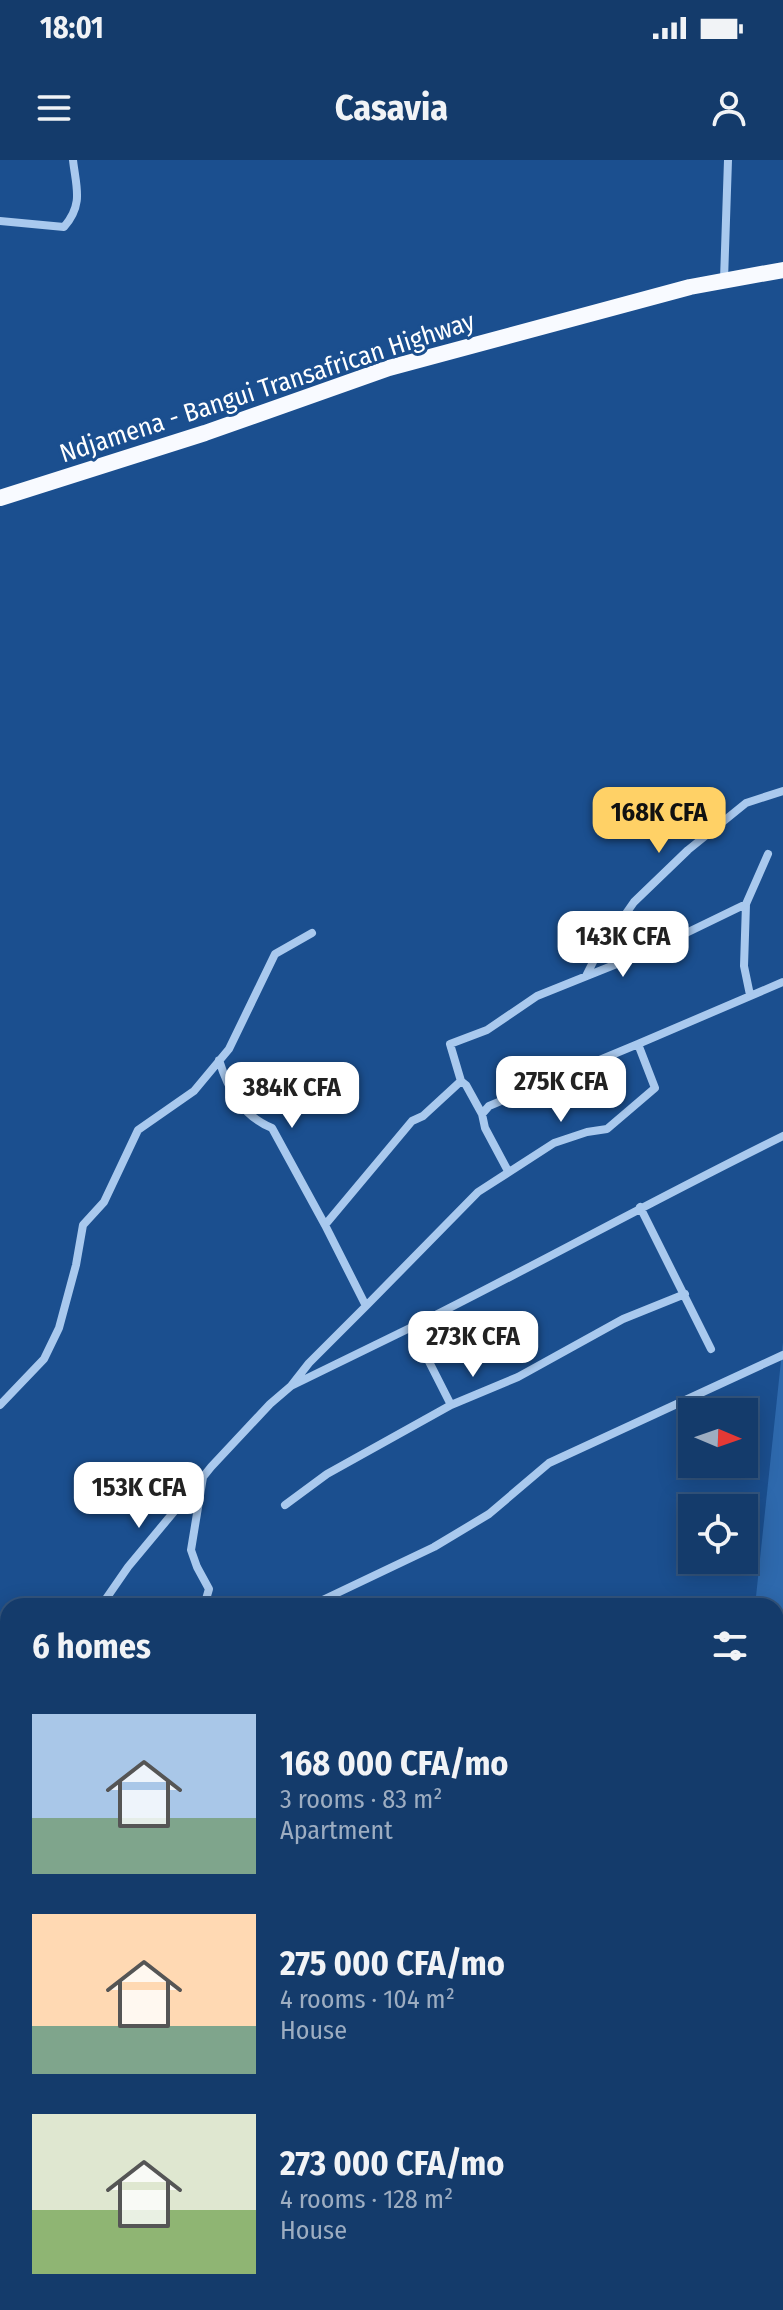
<!DOCTYPE html>
<html lang="en">
<head>
<meta charset="utf-8">
<style>
  body { margin:0; font-family:"Fira Sans Condensed",sans-serif; background:#1d4271; color:#f1f3f6; height:100vh; display:flex; flex-direction:column; font-size:30px; white-space:nowrap }
  * { box-sizing:border-box; margin:0 }
  p { font-size:26px; color:#9dadc1 }
  .icon { flex:none; width:44px; height:44px; fill:none; stroke:currentColor; stroke-width:2; stroke-linecap:round; stroke-linejoin:round }
  .map { position:relative; flex:1; overflow:hidden }
  .side { position:absolute; left:0px; top:1438px; width:784px; height:712px; display:flex; flex-direction:column; background:#143b6b; border-radius:24px 24px 0 0; box-shadow:0 4px 20px #0003,0 0 0 2px #33557e }
  .side>* { flex:none }
  .needle { width:52px; rotate:92deg }
  .tools { position:absolute; left:678px; top:1238px; display:grid; gap:16px }
  .tools a { display:grid; place-items:center; width:80px; height:80px; border-radius:0px; background:#143b6b; box-shadow:0 4px 20px #0003,0 0 0 2px #33557e; font-size:40px }
  .price { position:absolute; translate:-50% -68px; padding:0 18px; border-radius:16px; background:#fff; color:#222; font-size:26px; line-height:52px; filter:drop-shadow(0 2px 4px #0008) }
  .price::after { content:''; position:absolute; left:50%; top:48px; width:24px; height:18px; margin-left:-12px; background:inherit; clip-path:polygon(0 0,100% 0,50% 100%) }
  .price.on { background:#ffd166; color:#111 }
  ul { padding:0; list-style:none }
  li { display:flex; align-items:center; gap:24px; height:200px; padding:0 32px }
  li span { display:grid; place-items:center; flex:none; width:224px; height:160px; border-radius:0px; color:#555 }
  li>.icon { margin-inline-start:auto }
  span .icon { width:96px; height:96px; fill:#fffc; stroke-width:1 }
  li b { font-size:34px }
  h2 { display:flex; justify-content:space-between; align-items:center; height:96px; padding:0 32px; font-size:34px }
  .status { display:flex; justify-content:space-between; align-items:center; height:56px; padding:0 40px; background:#143b6b; direction:ltr }
  .status svg { height:22px; fill:currentColor }
  header { display:flex; justify-content:space-between; align-items:center; height:104px; padding:0 32px; background:#143b6b; font-size:36px; font-weight:700 }
  .map>svg:first-child { display:block }
</style>
</head>
<body>
<div class="status"><b>18:01</b><svg viewBox="0 0 49 12"><path d="M0 12V9h3v3zM5 12V6h3v6zM10 12V3h3v9zM15 12V0h3v12zM26 1h20v11H26zM47 4h2v5h-2z"/></svg></div>
<header><svg class="icon" aria-label="menu" viewBox="0 0 24 24"><path d="M4 6h16M4 12h16M4 18h16"/></svg>Casavia<svg class="icon" aria-label="person" viewBox="0 0 24 24"><circle cx="12" cy="8" r="4"/><path d="M4 21q1-7 8-7t8 7"/></svg></header>
<div class="map">
<svg width="783" height="2150" viewBox="0 0 783 2150">
  <rect width="100%" height="100%" fill="#1b4f8f"/>
  <path fill="#2e69ad" d="M783 1182V1593H776V1446H755Z"/>
  <g fill="none" stroke-linecap="round" stroke-linejoin="round">
    <path stroke="#a9c9ee" stroke-width="8" d="M0 61 64 67C84 44 76 27 73 0
      M724 120 728 0
      M586 816 595 798 634 742 688 690 746 643 783 631
      M750 835 744 806 746 744 768 694
      M219 900C228 929 242 956 272 968L325 1065
      M461 921 466 925 482 954
      M508 1011 485 968 482 954 489 946 638 884
      M640 1047 711 1189
      M366 1146 478 1032 554 983 587 972 607 969 655 928 638 884 783 822
      M291 1226 309 1203 366 1146 325 1065 412 961 423 956 461 921 450 884 487 870 537 836 649 791 746 744
      M0 1245 44 1199 59 1168 76 1105 83 1065 104 1042 138 970 194 931 229 889 275 794 312 773
      M451 1245 418 1180 414 1166C538 1104 659 1037 783 976
      M285 1345 327 1314 451 1245 518 1217 623 1159 685 1134
      M101 1446 128 1407 202 1318
      M204 1446 209 1429 197 1407 191 1390 203 1317 211 1307 270 1244 291 1226 414 1166
      M310 1446 434 1387 489 1354 549 1303 783 1195
      M0 1544 8 1536
      M0 1607 8 1602
      M0 1803 8 1819
      M0 2038 1 2041 8 2042
      M61 2142 64 2150
      M120 2142 122 2150
      M546 2142 556 2150
      M351 2150 360 2142"/>
    <path stroke="#f8faff" stroke-width="16" d="M0 338 205 273 389 208 690 127 783 110"/>
  </g>
  <g text-anchor="middle" stroke-width="6" stroke-linejoin="round" paint-order="stroke">
    <g font-size="26" fill="#fff" stroke="#1b4f8f">
      <text transform="translate(267 227) rotate(-18)" y="9">Ndjamena - Bangui Transafrican Highway</text>
    </g>
  </g>
</svg>
<div class="tools">
<a><svg class="needle" viewBox="-14 -14 28 28"><path d="M0-13l5 13h-10z" fill="#e53935"/><path d="M0 13l5-13h-10z" fill="#9dadc1"/></svg></a>
<a><svg class="icon" aria-label="locate" viewBox="0 0 24 24"><circle cx="12" cy="12" r="6"/><path d="M12 2v4M12 18v4M2 12h4M18 12h4"/></svg></a>
</div>
<b class="price on" style="left:659px;top:695px">168K CFA</b>
<b class="price" style="left:623px;top:819px">143K CFA</b>
<b class="price" style="left:561px;top:964px">275K CFA</b>
<b class="price" style="left:292px;top:970px">384K CFA</b>
<b class="price" style="left:473px;top:1219px">273K CFA</b>
<b class="price" style="left:139px;top:1370px">153K CFA</b>
<section class="side">
<h2>6 homes<svg class="icon" aria-label="filters" viewBox="0 0 24 24"><path d="M4 7h16M4 17h16"/><circle cx="9" cy="7" r="2"/><circle cx="15" cy="17" r="2"/></svg></h2>
<ul>
<li><span style="background:linear-gradient(#a9c7e8 65%,#7fa58c 0)"><svg class="icon" aria-label="home" viewBox="0 0 24 24"><path d="M3 11l9-7 9 7M6 9v11h12V9"/></svg></span><div><b>168 000 CFA/mo</b><p>3 rooms · 83 m²</p><p>Apartment</p></div></li>
<li><span style="background:linear-gradient(#ffd9b3 70%,#7fa58c 0)"><svg class="icon" aria-label="home" viewBox="0 0 24 24"><path d="M3 11l9-7 9 7M6 9v11h12V9"/></svg></span><div><b>275 000 CFA/mo</b><p>4 rooms · 104 m²</p><p>House</p></div></li>
<li><span style="background:linear-gradient(#dfe7d0 60%,#8fb573 0)"><svg class="icon" aria-label="home" viewBox="0 0 24 24"><path d="M3 11l9-7 9 7M6 9v11h12V9"/></svg></span><div><b>273 000 CFA/mo</b><p>4 rooms · 128 m²</p><p>House</p></div></li>
</ul>
</section>
</div>
</body>
</html>
